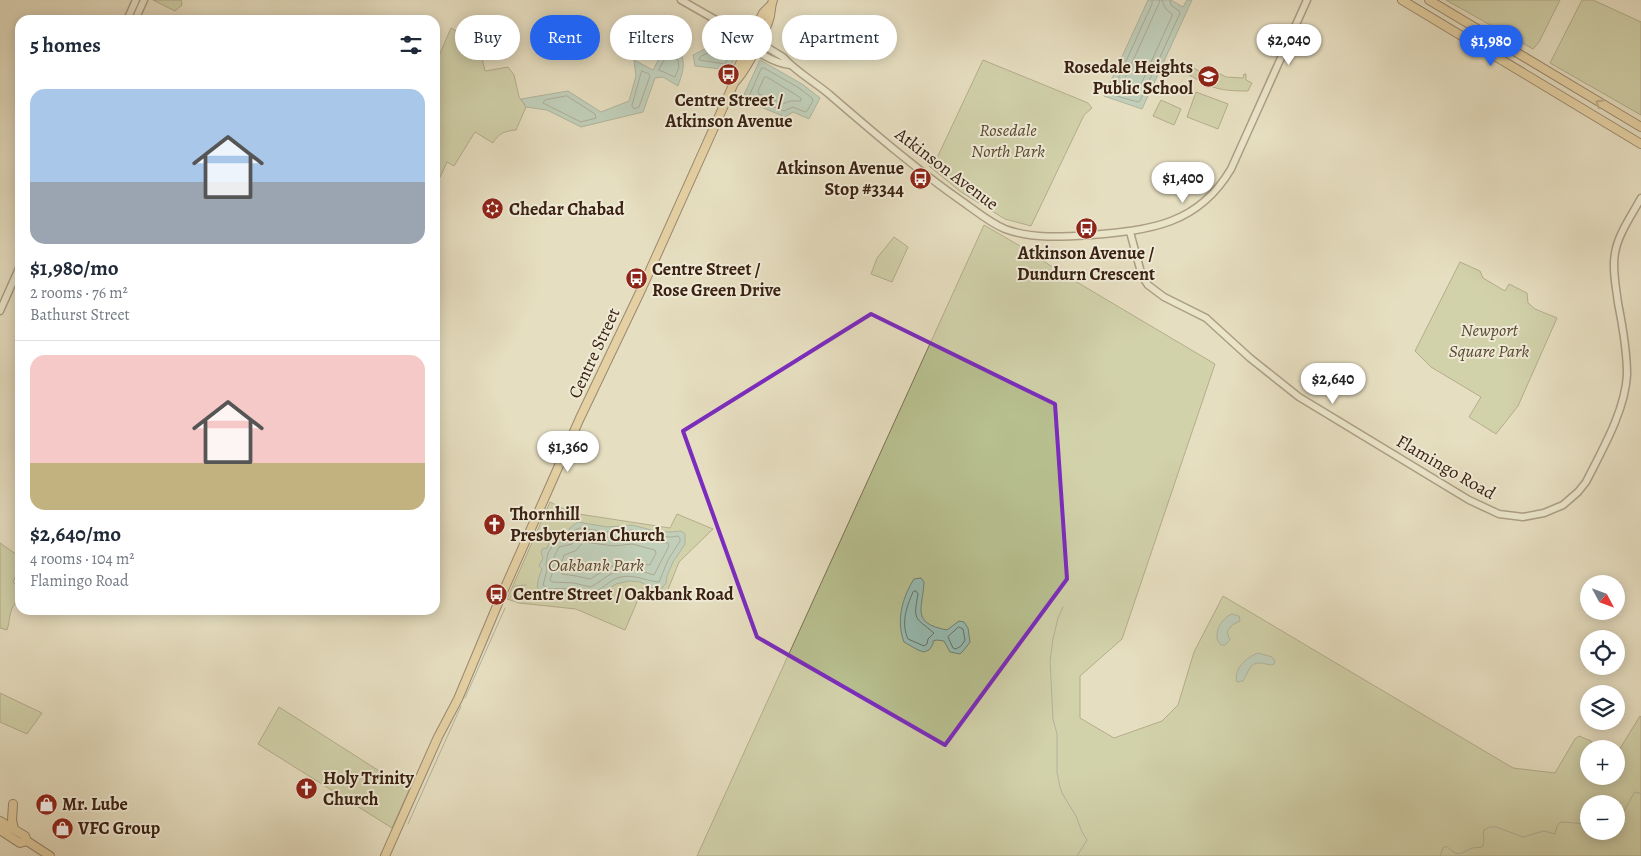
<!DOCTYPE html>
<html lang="en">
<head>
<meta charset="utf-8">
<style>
  body { margin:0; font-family:Alegreya,serif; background:#f6f6f7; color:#1f2937; height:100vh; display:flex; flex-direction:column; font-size:19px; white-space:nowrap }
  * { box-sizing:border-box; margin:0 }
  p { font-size:16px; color:#747a83 }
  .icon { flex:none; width:28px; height:28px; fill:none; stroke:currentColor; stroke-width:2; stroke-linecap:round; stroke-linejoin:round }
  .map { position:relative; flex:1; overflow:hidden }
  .sheet { position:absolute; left:15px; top:15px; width:425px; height:600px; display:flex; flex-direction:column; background:#fff; border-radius:15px; box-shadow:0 2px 12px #0003 }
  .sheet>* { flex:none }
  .top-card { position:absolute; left:455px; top:15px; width:475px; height:45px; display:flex; gap:10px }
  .needle { width:32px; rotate:131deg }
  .controls { position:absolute; left:1580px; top:575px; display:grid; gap:10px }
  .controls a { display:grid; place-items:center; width:45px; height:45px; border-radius:50%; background:#fff; box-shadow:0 2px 12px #0003; font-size:25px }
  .price { position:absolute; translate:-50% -42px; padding:0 11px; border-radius:18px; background:#fff; color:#222; font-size:16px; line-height:32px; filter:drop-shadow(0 1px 2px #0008) }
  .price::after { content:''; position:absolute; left:50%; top:30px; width:15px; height:11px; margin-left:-8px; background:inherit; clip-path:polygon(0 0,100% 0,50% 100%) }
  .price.active { background:#2563eb; color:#fff }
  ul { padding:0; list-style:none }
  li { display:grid; align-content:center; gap:10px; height:265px; padding:0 15px }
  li+li { border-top:1px solid #e0e1e3 }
  li span { display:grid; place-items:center; height:155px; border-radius:15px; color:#555 }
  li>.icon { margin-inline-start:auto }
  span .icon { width:90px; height:90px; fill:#fffc; stroke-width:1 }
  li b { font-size:21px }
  h2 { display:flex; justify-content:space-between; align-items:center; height:60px; padding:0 15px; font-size:21px }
  .chip { padding:0 18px; border-radius:22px; background:#fff; box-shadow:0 2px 12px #0003; font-size:18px; line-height:45px }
  .chip.active { background:#2563eb; color:#fff }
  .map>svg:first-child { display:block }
</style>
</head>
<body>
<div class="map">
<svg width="1641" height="856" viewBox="0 0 1641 856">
  <rect width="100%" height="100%" fill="#e6dec0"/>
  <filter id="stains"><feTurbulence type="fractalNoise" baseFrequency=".004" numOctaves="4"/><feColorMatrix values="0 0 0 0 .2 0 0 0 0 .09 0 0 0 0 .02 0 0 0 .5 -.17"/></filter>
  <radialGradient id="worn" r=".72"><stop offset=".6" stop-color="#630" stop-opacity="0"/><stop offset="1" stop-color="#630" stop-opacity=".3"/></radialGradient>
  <path fill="#b8c090" stroke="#797051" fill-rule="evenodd" d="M153 0H181L182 5 175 11Z
    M1446 0H1560L1539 42 1533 49Z
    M1582 0H1593L1641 22V115L1550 63Z
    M451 28 479 45 485 71 508 67 514 75 519 97 526 107 516 130C505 131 499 133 493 143L475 132 454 166 447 162 435 188V65Z
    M983 60 1076 98 1088 103 1092 108 1084 115 1031 226 1005 219 961 192 929 166 937 158Z
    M1186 64 1201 72 1205 66 1226 77 1243 78 1244 74H1246V80L1252 83 1248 91C1215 91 1210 87 1184 72Z
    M1196 92 1228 104 1218 129 1187 117Z
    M1161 100 1181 109 1174 125 1153 116Z
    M984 225 1020 246 1065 275 1215 364 1122 639 1080 676V718L1114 738 1162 721 1178 705 1194 652 1223 596 1513 768 1555 773 1575 739 1579 736 1591 741 1596 749H1589V776H1616V755L1640 716 1641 717V856H697ZM1589 804H1616V831H1589Z
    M894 237 908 247 892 282 871 274 877 258Z
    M1460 262 1480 271 1483 278 1505 291 1509 284 1527 293 1528 303 1535 309 1557 318 1518 406 1496 434 1469 417 1481 397 1431 367 1415 351Z
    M550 502 572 513 670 528 677 514 713 529 679 562 667 592 643 588 625 630 576 609 519 603 507 599Z
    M0 543 20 557V565L13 582 20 588V600C8 606 11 619 7 630L0 628Z
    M0 693 42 713 27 734 0 722Z
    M279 707 409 790 392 828 258 744Z"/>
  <path fill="#96bcb3" stroke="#717e73" d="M1148 0H1171L1183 7 1187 0H1192L1142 109 1104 96Z
    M725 39 739 48 729 70 695 66 693 55Z
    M666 46 682 56C685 68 682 74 678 86L663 77 655 78 643 112 581 127 547 110 526 107 521 99 568 91 601 112 629 101 636 76 634 60 653 70Z
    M760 60 802 84 820 98 809 119 793 112 785 117 742 99Z
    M578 522 607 527 632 525 655 531 671 532 681 531 685 534V544L673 562 667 576 666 583 661 589 650 587 640 582 629 581 616 584 597 597 586 598 567 594H546L538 589C536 583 540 575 542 569L539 566 543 558 541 553 542 549 547 548 550 539 561 534 566 535 570 528Z
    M921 578 924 582C923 608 910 623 947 630L959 621 964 622 968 628 970 642 964 650 960 654 950 652 944 641 937 640 933 641V644L929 650 924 652 918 650 904 642C896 621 902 598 914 579Z
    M1232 614 1239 616 1240 621 1232 625 1227 632 1230 640 1225 645H1221C1211 636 1221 618 1232 614Z
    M1258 653 1272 657 1275 661 1274 664C1267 666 1273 665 1266 664 1250 660 1250 669 1243 681L1237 682C1233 669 1247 657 1258 653Z"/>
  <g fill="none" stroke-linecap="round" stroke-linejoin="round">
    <path stroke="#686e62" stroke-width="1" d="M1152 0V4L1112 92 1113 95 1138 102 1140 101 1180 13 1179 11 1171 5 1170 0
      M1159 0 1160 1 1121 87 1122 90 1134 94 1137 93 1172 16V14L1166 9 1162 1 1163 0
      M724 45 732 51 725 64 699 60 700 57Z
      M668 54 678 60 679 67 675 77 659 70Z
      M764 68 799 88 812 98 813 101 807 111 805 112 793 107 784 111 750 97V94L761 69Z
      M642 71 649 74 650 76 639 107 634 109 632 106Z
      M767 77 801 98V101H790L783 104 759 94 758 91 764 78Z
      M567 96 595 114 596 118 581 122 543 103 545 100Z
      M580 528 607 532 632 530 655 536 671 537 678 536 680 538V541L668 560 659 582C644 581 629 571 613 580 606 584 599 592 590 593 584 594 578 590 571 589 564 588 556 589 548 589L543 585 547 570 546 564 548 553 555 542 559 540 568 539 574 531Z
      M581 534 607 538 631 536 653 542 668 543 669 546 654 575C641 571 625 567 611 574 603 578 598 584 590 587L574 583 552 582 550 580C553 573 552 570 553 563 553 557 557 552 559 547L572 544Z
      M584 542 614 546 632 544 655 550 656 553 650 565 630 563 612 566 590 579 576 576 562 574 561 564 564 555 575 551Z
      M916 591 918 594C913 621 915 617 934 633L928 639 927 644 924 646 908 639C901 623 906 608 913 592Z
      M959 627 963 629 965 640 961 646 956 649 953 648 948 637Z"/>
    <path stroke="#717e73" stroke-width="1" d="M510 598 515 586 526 585
      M1063 607 1058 618 1053 639 1050 661 1053 719 1057 734V772L1060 787 1063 795 1076 816 1082 832 1087 840 1077 856
      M465 698 505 608
      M1616 818 1624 811 1634 793 1636 792 1641 794
      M408 824 461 706
      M1440 856 1443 848 1446 846C1458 855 1456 856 1470 849 1474 847 1478 848 1482 847 1486 841 1482 835 1484 830L1490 827H1496L1523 837 1544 831 1555 834 1557 826 1561 822 1589 824"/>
    <defs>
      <path id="minor" d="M681 0 723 24H729L783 57C796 72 815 82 830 95 873 132 917 170 963 202 976 211 990 223 1005 229 1032 239 1062 237 1091 235 1150 230 1198 225 1231 169L1307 0
        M127 20 136 0
        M135 20 144 0
        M723 24 725 29C745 42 766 62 790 65
        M1130 232 1142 276 1148 285 1164 297 1206 318 1250 358 1299 397 1469 500 1499 514 1523 517 1544 513 1563 505 1578 492 1586 482C1602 450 1625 411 1627 375 1627 354 1622 323 1618 303 1616 287 1612 269 1615 253 1618 234 1632 215 1641 198
        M0 311 20 266"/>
      <path id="major" d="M1402 0 1641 144
        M1429 0 1641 127
        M734 83C746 71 766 32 770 16 771 10 771 5 773 0
        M13 804 12 820 14 829
        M0 821 25 836 27 841 50 856
        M0 830 20 843 27 841
        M385 856 438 737 458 699 499 601 580 418 642 288 734 83 736 72 763 13 771 5"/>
    </defs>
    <use href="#minor" stroke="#65503e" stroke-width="9"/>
    <use href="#major" stroke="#3a2112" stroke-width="10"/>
    <use href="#minor" stroke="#efead6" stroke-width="6"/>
    <use href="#major" stroke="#e3bf80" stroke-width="8"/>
  </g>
  <defs><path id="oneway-chevron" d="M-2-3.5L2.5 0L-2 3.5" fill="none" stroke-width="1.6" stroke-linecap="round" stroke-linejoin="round" transform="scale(1.25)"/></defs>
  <use stroke="#8e7049" href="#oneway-chevron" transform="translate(1599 103) rotate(-149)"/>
  <path d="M0 0H1641V856H0ZM871 314 1055 404 1067 579 945 745 757 637 683 431Z" fill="#e6dec0" fill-opacity=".55" fill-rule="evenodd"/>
  <path fill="none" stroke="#7b2cbf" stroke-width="4" stroke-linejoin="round" d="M871 314 1055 404 1067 579 945 745 757 637 683 431Z"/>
  <defs>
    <symbol id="bus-disc" viewBox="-11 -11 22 22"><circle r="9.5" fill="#8f2418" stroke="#efead6"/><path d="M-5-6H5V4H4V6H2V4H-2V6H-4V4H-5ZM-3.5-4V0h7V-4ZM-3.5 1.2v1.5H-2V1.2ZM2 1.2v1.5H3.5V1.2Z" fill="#fff"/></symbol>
    <symbol id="school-disc" viewBox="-11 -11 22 22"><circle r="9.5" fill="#8f2418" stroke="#efead6"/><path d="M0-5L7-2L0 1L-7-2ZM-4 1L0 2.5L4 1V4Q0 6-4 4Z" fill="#fff"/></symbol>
    <symbol id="synagogue-disc" viewBox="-11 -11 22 22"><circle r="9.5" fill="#8f2418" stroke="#efead6"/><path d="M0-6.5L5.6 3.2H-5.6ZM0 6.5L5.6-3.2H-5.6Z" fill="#fff"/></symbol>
    <symbol id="church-disc" viewBox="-11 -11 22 22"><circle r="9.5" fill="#8f2418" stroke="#efead6"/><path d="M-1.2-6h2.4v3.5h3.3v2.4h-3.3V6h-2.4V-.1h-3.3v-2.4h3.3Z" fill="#fff"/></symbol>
    <symbol id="shop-disc" viewBox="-11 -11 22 22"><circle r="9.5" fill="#8f2418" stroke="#efead6"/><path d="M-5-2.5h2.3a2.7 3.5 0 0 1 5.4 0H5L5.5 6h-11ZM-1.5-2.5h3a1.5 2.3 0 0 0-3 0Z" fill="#fff"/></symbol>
  </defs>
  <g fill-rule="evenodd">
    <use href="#bus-disc" x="716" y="62" width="25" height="25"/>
    <use href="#school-disc" x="1196" y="64" width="25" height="25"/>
    <use href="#bus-disc" x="908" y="166" width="25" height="25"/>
    <use href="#synagogue-disc" x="480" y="196" width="25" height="25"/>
    <use href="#bus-disc" x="1074" y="216" width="25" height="25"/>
    <use href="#bus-disc" x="624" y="266" width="25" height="25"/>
    <use href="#church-disc" x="482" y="512" width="25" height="25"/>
    <use href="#bus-disc" x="484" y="582" width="25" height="25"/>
    <use href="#church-disc" x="294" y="776" width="25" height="25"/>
    <use href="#shop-disc" x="34" y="792" width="25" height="25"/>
    <use href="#shop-disc" x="50" y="816" width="25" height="25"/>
  </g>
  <g text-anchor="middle" stroke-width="4" stroke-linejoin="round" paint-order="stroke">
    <g font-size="18" font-weight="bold" fill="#3a2112" stroke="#efead6" text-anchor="start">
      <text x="1193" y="73" text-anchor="end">Rosedale Heights<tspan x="1193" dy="21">Public School</tspan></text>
      <text x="729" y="106" text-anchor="middle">Centre Street /<tspan x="729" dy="21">Atkinson Avenue</tspan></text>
      <text x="904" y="174" text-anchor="end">Atkinson Avenue<tspan x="904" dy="21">Stop #3344</tspan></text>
      <text x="509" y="215">Chedar Chabad</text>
      <text x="1086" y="259" text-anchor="middle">Atkinson Avenue /<tspan x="1086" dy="21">Dundurn Crescent</tspan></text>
      <text x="652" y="275">Centre Street /<tspan x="652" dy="21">Rose Green Drive</tspan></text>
      <text x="510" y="520">Thornhill<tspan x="510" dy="21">Presbyterian Church</tspan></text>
      <text x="513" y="600">Centre Street / Oakbank Road</text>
      <text x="323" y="784">Holy Trinity<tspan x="323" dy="21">Church</tspan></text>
      <text x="62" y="810">Mr. Lube</text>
      <text x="78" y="834">VFC Group</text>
    </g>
    <g font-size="18" font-style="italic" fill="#5a4932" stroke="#efead6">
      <text x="1008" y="136">Rosedale<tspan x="1008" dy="21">North Park</tspan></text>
      <text x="1489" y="336">Newport<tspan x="1489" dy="21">Square Park</tspan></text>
      <text x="596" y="571">Oakbank Park</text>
    </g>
    <g font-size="18" fill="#3a2112" stroke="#efead6">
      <text transform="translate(947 169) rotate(37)" y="6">Atkinson Avenue</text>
      <text transform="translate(594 353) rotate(-65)" y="6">Centre Street</text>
      <text transform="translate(1446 467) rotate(30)" y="6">Flamingo Road</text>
    </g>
  </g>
  <rect width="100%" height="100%" filter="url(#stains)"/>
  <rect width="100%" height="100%" fill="url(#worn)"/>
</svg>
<div class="controls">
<a><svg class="needle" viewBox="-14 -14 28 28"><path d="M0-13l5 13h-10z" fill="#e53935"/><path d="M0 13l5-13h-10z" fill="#747a83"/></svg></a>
<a><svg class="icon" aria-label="locate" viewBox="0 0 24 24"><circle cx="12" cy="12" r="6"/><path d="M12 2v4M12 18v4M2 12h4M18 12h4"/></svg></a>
<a><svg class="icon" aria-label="layers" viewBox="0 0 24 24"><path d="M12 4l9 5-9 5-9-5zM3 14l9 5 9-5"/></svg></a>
<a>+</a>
<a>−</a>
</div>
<b class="price" style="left:1289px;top:66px">$2,040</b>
<b class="price active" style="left:1491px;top:67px">$1,980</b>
<b class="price" style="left:1183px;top:204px">$1,400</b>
<b class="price" style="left:1333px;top:405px">$2,640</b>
<b class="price" style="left:568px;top:473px">$1,360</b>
<div class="top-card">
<a class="chip">Buy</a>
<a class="chip active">Rent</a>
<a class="chip">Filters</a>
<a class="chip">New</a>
<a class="chip">Apartment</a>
</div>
<section class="sheet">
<h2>5 homes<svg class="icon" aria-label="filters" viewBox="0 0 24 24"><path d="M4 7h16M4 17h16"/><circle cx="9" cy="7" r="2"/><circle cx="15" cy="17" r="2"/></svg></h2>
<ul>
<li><span style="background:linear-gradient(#a9c7e8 60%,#9aa5b1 0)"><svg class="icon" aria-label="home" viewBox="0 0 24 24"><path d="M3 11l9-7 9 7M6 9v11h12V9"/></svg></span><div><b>$1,980/mo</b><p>2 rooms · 76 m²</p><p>Bathurst Street</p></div></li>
<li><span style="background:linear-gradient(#f6c9c9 70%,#c2b280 0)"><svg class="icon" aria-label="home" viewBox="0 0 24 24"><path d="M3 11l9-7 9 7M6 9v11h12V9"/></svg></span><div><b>$2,640/mo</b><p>4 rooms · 104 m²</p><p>Flamingo Road</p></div></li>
</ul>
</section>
</div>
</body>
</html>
